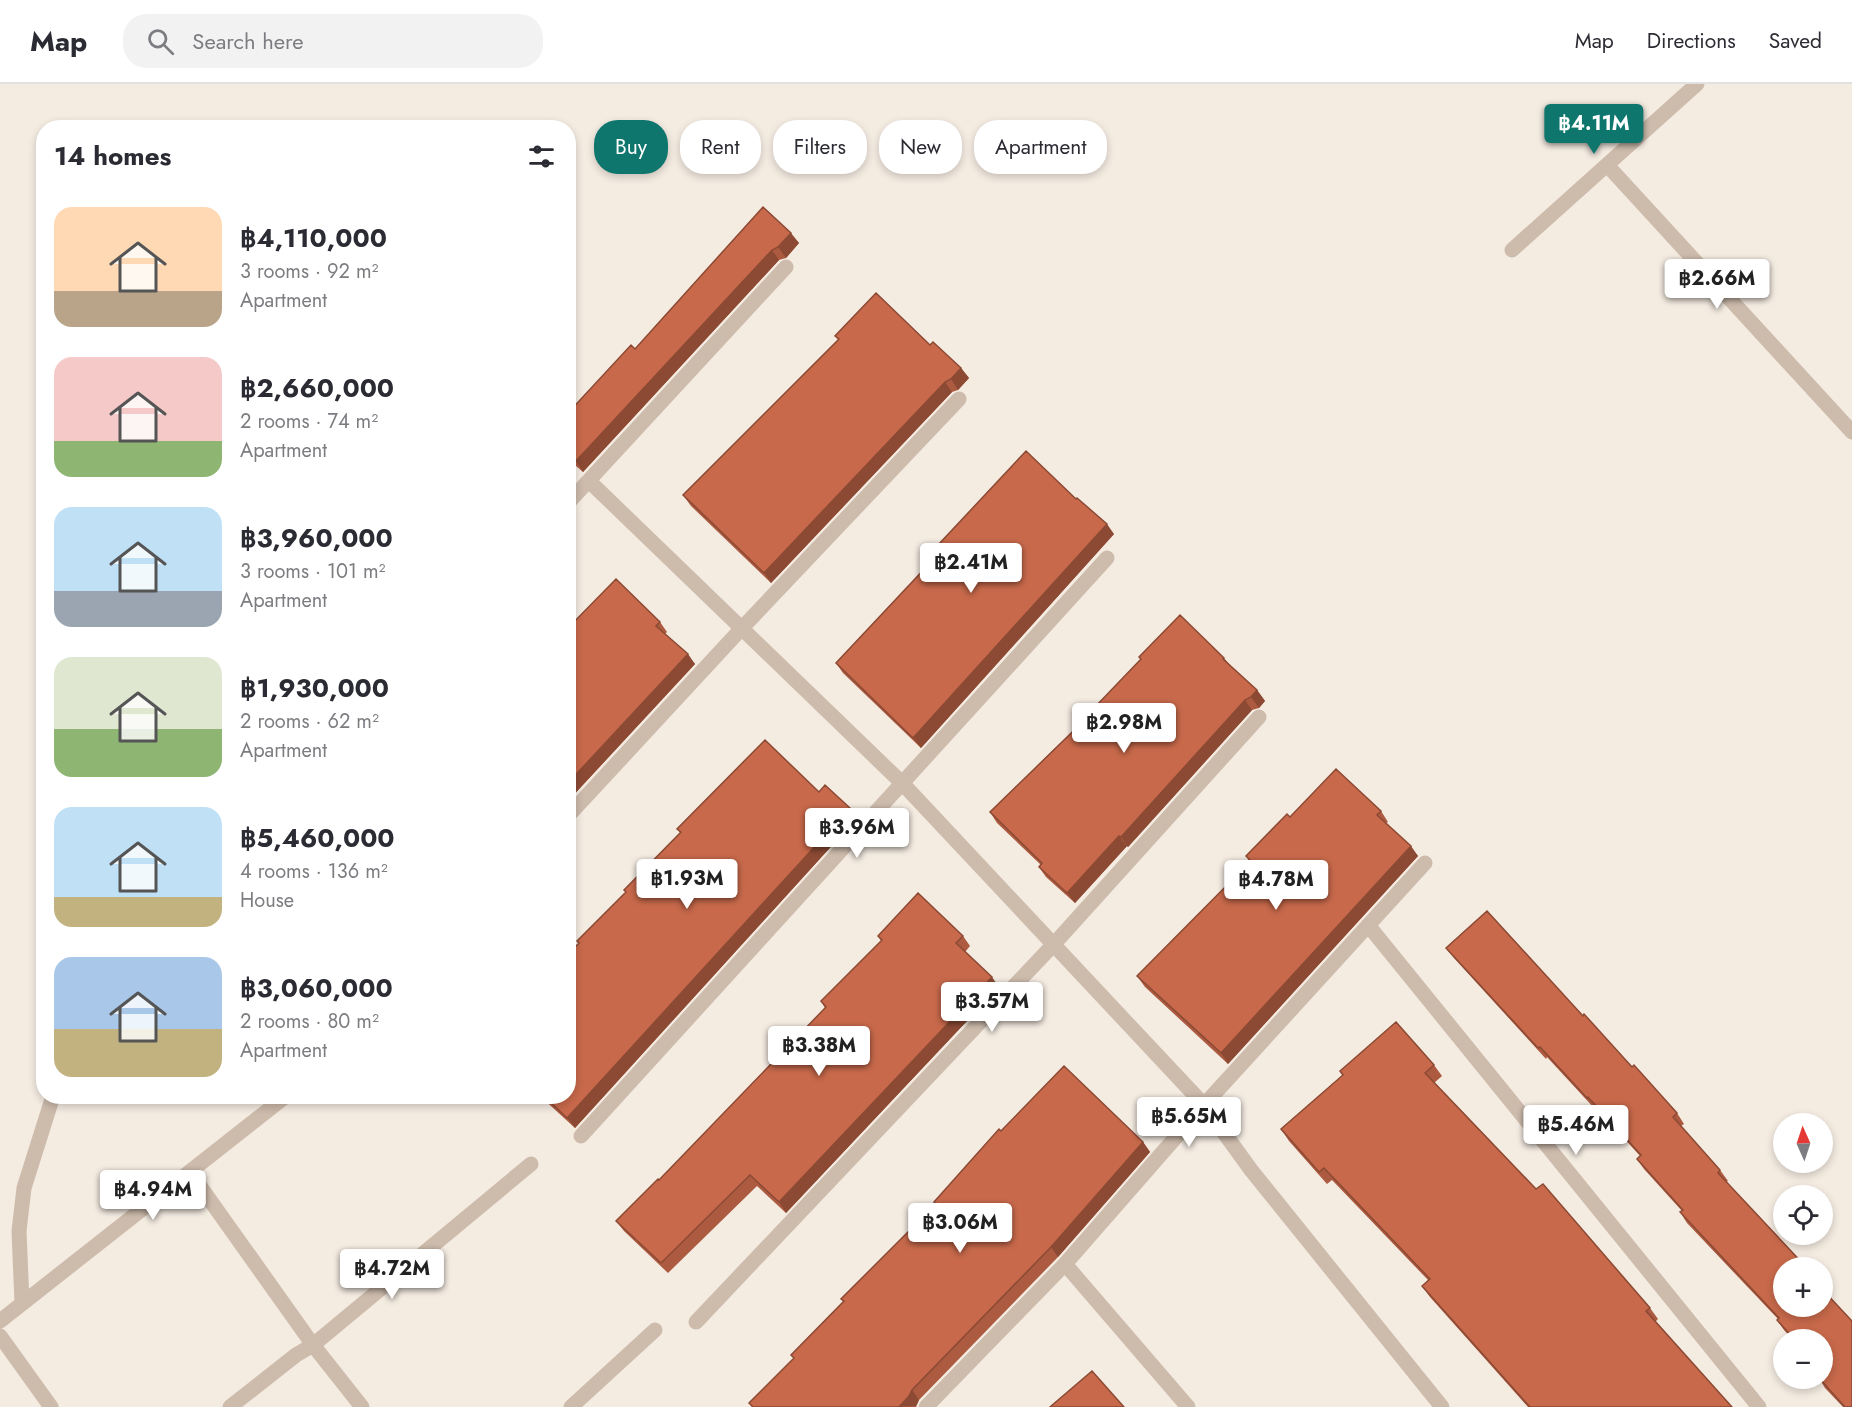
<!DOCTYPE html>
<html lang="en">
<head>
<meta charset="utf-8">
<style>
  body { margin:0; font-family:Jost,sans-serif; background:#f2f2f3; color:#2b2b33; height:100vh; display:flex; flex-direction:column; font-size:22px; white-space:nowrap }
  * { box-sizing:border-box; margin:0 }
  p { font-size:20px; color:#7c7c81 }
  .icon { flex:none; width:33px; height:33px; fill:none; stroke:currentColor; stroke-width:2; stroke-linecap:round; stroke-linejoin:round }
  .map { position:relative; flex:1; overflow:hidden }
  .sheet { position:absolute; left:36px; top:36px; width:540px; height:984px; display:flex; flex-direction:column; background:#fff; border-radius:24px; box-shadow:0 3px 9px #0003 }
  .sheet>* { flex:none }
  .banner { position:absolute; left:594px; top:36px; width:570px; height:54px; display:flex; gap:12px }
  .needle { width:39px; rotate:357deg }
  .tools { position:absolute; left:1773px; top:1029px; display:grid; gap:12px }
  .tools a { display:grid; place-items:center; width:60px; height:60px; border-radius:50%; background:#fff; box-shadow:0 3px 9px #0003; font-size:30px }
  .price { position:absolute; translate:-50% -51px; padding:0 14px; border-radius:6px; background:#fff; color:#222; font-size:20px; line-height:39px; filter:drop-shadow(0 2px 3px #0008) }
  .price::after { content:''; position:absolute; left:50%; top:36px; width:18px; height:14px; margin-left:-9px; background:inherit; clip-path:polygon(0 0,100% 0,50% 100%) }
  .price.selected { background:#0f766e; color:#fff }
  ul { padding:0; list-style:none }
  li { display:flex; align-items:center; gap:18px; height:150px; padding:0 18px }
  li span { display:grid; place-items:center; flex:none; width:168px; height:120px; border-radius:18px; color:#555 }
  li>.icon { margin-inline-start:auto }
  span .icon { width:72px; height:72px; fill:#fffc; stroke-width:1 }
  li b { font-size:26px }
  h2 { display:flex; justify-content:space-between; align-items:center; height:72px; padding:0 18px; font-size:26px }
  .chip { padding:0 21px; border-radius:24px; background:#fff; box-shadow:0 3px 9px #0003; font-size:21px; line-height:54px }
  .chip.selected { background:#0f766e; color:#fff }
  header { display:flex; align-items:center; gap:36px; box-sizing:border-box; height:84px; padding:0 30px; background:#fff; border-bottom:2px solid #e1e1e2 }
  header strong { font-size:28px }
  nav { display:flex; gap:33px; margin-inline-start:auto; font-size:21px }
  .search { width:420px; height:54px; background:#f2f2f3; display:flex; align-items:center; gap:15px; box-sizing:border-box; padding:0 21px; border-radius:24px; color:#7c7c81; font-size:22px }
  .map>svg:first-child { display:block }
</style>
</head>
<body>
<header>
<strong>Map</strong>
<div class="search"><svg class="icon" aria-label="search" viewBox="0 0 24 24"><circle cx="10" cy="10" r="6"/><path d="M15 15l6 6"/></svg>Search here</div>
<nav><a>Map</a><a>Directions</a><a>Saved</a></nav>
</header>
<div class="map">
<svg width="1852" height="1323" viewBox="0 0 1852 1323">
  <rect width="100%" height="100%" fill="#f4ebe1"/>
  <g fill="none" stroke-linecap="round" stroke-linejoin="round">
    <path stroke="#cdbbac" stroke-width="15" d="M190 1088 313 1261 362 1323"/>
    <path stroke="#cdbbac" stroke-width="15" d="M1607 81 1852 348
      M1512 166 1697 0
      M589 397 903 700 1204 1021 1251 1086 1442 1323
      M568 419 786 183
      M568 732 742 544 959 315
      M1368 841 1759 1323
      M581 1052 1107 474
      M1065 1180 1188 1323
      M22 1219 19 1147 24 1104 53 1012
      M0 1237 286 1012
      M696 1238 1054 860 1259 633
      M0 1252 51 1323
      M230 1323 296 1271 313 1261 531 1080
      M571 1323 655 1246
      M926 1323 1065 1180 1204 1021 1425 779"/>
  </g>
  <path fill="#ac5a40" d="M763 123 799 159 786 174 779 176 583 388 568 375V329L635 265Z
    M835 252 930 261 961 284 969 294 958 306 952 308 771 499 691 422 683 411 838 256Z
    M1114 450 921 664 843 589 836 579 943 465 939 460Z
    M660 538 667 548 665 550 695 580 568 717V544Z
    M1139 573 1224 574 1230 581 1257 606 1265 617 1259 624 1252 626 1128 763 1127 762 1075 819 1046 793 1039 783 1041 781 997 739 990 728 1095 625 1141 576Z
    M819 708 850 724 857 734 575 1044 540 1012H568L626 808 680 749 677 745Z
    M1381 727 1388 738 1386 739 1418 772 1228 980 1145 903 1137 892 1250 778 1246 772 1290 733Z
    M1487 827 1583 932 1584 930 1632 983 1634 981 1677 1029 1684 1040 1681 1042 1720 1086 1728 1097 1726 1098 1807 1184H1784V1222H1822V1205L1852 1237V1323H1843L1825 1304 1819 1294H1822V1290L1824 1289 1822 1288V1256H1793L1784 1246 1777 1236 1778 1235 1687 1139 1680 1128 1682 1127 1644 1085 1637 1075 1640 1072 1596 1023 1594 1024 1547 973 1546 975 1454 874 1446 864Z
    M878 852H963L970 862 965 868 999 903 786 1129 757 1102 668 1189 624 1147 616 1137 659 1096 825 924 821 917 881 857Z
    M1434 981 1442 992 1434 999 1650 1224 1658 1235 1655 1238 1732 1323H1528L1430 1213 1422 1202 1428 1196 1332 1096 1327 1100 1289 1057 1281 1045 1343 991 1340 987Z
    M1001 1047 1143 1058 1150 1068 1058 1173 919 1316 916 1323H752L749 1319 794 1274 791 1271 843 1218 841 1215 936 1120 934 1118Z"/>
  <path fill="#8c4a34" d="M791 149 799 159 786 174 778 163Z
    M772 166 779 176 583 388 576 377Z
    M961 284 969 294 958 306 951 295Z
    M945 298 952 308 771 499 764 489Z
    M1107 440 1114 450 921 664 913 654Z
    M688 570 695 580 568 717V699Z
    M1257 606 1265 617 1259 624 1251 613Z
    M1245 616 1252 626 1128 763 1121 753Z
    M850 724 857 734 575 1044 567 1034Z
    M1119 752 1127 762 1075 819 1067 809Z
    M1411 762 1418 772 1228 980 1221 969Z
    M992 893 999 903 786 1129 779 1118Z
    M1143 1058 1150 1068 1058 1173 1051 1163Z
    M912 1306 919 1316 916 1322 899 1323Z"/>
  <path fill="#c8694b" stroke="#8c4a34" stroke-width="1.5" d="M763 123 791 149 778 163 772 166 576 377 568 371V329L631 261 635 265Z
    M876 209 930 261 933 258 961 284 951 295 945 298 764 489 683 411 839 255 835 252Z
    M1026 367 1076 415 1077 414 1107 440 913 654 836 579 944 464 939 460Z
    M616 495 660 538 656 542 688 570 568 699V544Z
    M1180 531 1224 574 1223 575 1257 606 1251 613 1245 616 1121 753 1119 752 1067 809 1039 783 1042 779 990 728 1096 625 1094 624 1141 575 1139 573Z
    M765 656 819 708 825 701 850 724 567 1034 544 1012H568V870L579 859 577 857 626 808 624 806 681 748 677 745Z
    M1336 685 1381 727 1377 731 1411 762 1221 969 1137 892 1251 777 1246 772 1287 730 1290 733Z
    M918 809 963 852 956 859 992 893 779 1118 750 1091 661 1179 616 1137 658 1095 659 1096 826 923 821 917 882 856 878 852Z
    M1487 827 1583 932 1584 930 1632 983 1634 981 1677 1029 1673 1033 1720 1086 1718 1089 1807 1184H1784V1222H1822V1205L1852 1237V1323H1845L1819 1294H1822V1290L1825 1288 1822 1285V1256H1795L1777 1236 1779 1234 1680 1128 1683 1126 1637 1075 1641 1071 1588 1013 1587 1014 1540 963 1538 964 1446 864Z
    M1396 938 1434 981 1425 989 1536 1105 1543 1100 1650 1224 1646 1227 1732 1323H1530L1422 1202 1430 1195 1324 1084 1319 1088 1281 1045 1343 991 1340 987Z
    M1064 982 1143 1058 1051 1163 912 1306 909 1312 899 1323H753L749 1319 794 1274 791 1271 844 1217 841 1215 936 1120 934 1118 999 1045 1001 1047Z
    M1092 1287 1124 1323H1050Z"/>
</svg>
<div class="tools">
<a><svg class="needle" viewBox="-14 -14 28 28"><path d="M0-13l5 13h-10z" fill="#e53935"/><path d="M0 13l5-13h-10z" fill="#7c7c81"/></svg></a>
<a><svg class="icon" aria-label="locate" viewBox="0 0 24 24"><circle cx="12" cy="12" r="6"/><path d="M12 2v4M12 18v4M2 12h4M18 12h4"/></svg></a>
<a>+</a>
<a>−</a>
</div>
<b class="price selected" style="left:1594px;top:71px">฿4.11M</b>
<b class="price" style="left:1717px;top:226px">฿2.66M</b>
<b class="price" style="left:971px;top:510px">฿2.41M</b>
<b class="price" style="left:1124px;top:670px">฿2.98M</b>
<b class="price" style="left:857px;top:775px">฿3.96M</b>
<b class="price" style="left:687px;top:826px">฿1.93M</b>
<b class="price" style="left:1276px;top:827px">฿4.78M</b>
<b class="price" style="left:992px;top:949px">฿3.57M</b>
<b class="price" style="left:819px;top:993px">฿3.38M</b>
<b class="price" style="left:1189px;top:1064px">฿5.65M</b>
<b class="price" style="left:1576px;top:1072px">฿5.46M</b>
<b class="price" style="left:153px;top:1137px">฿4.94M</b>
<b class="price" style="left:960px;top:1170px">฿3.06M</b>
<b class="price" style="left:392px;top:1216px">฿4.72M</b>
<div class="banner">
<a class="chip selected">Buy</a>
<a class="chip">Rent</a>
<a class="chip">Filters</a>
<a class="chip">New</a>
<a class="chip">Apartment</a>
</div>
<section class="sheet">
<h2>14 homes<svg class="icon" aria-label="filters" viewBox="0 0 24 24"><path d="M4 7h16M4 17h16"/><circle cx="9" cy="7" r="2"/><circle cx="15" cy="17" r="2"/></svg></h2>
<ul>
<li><span style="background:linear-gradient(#ffd9b3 70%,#b9a48a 0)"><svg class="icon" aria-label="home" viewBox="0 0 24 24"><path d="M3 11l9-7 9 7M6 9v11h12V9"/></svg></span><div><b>฿4,110,000</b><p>3 rooms · 92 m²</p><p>Apartment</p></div></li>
<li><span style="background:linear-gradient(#f6c9c9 70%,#8fb573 0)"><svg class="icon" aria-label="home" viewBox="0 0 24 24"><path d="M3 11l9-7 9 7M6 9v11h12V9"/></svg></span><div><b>฿2,660,000</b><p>2 rooms · 74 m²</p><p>Apartment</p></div></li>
<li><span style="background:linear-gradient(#bfe0f5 70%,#9aa5b1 0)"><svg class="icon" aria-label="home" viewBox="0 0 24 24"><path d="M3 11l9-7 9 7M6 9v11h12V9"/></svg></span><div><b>฿3,960,000</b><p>3 rooms · 101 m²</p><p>Apartment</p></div></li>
<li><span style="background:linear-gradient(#dfe7d0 60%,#8fb573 0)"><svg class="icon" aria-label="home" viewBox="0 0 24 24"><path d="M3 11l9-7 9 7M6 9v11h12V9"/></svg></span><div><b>฿1,930,000</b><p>2 rooms · 62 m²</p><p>Apartment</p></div></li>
<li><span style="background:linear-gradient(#bfe0f5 75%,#c2b280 0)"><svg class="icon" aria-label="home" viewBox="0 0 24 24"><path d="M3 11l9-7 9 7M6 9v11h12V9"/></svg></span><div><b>฿5,460,000</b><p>4 rooms · 136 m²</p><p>House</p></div></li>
<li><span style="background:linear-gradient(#a9c7e8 60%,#c2b280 0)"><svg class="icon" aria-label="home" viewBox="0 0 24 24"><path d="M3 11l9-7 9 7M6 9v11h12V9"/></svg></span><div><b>฿3,060,000</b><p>2 rooms · 80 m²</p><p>Apartment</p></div></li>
</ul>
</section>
</div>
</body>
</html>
